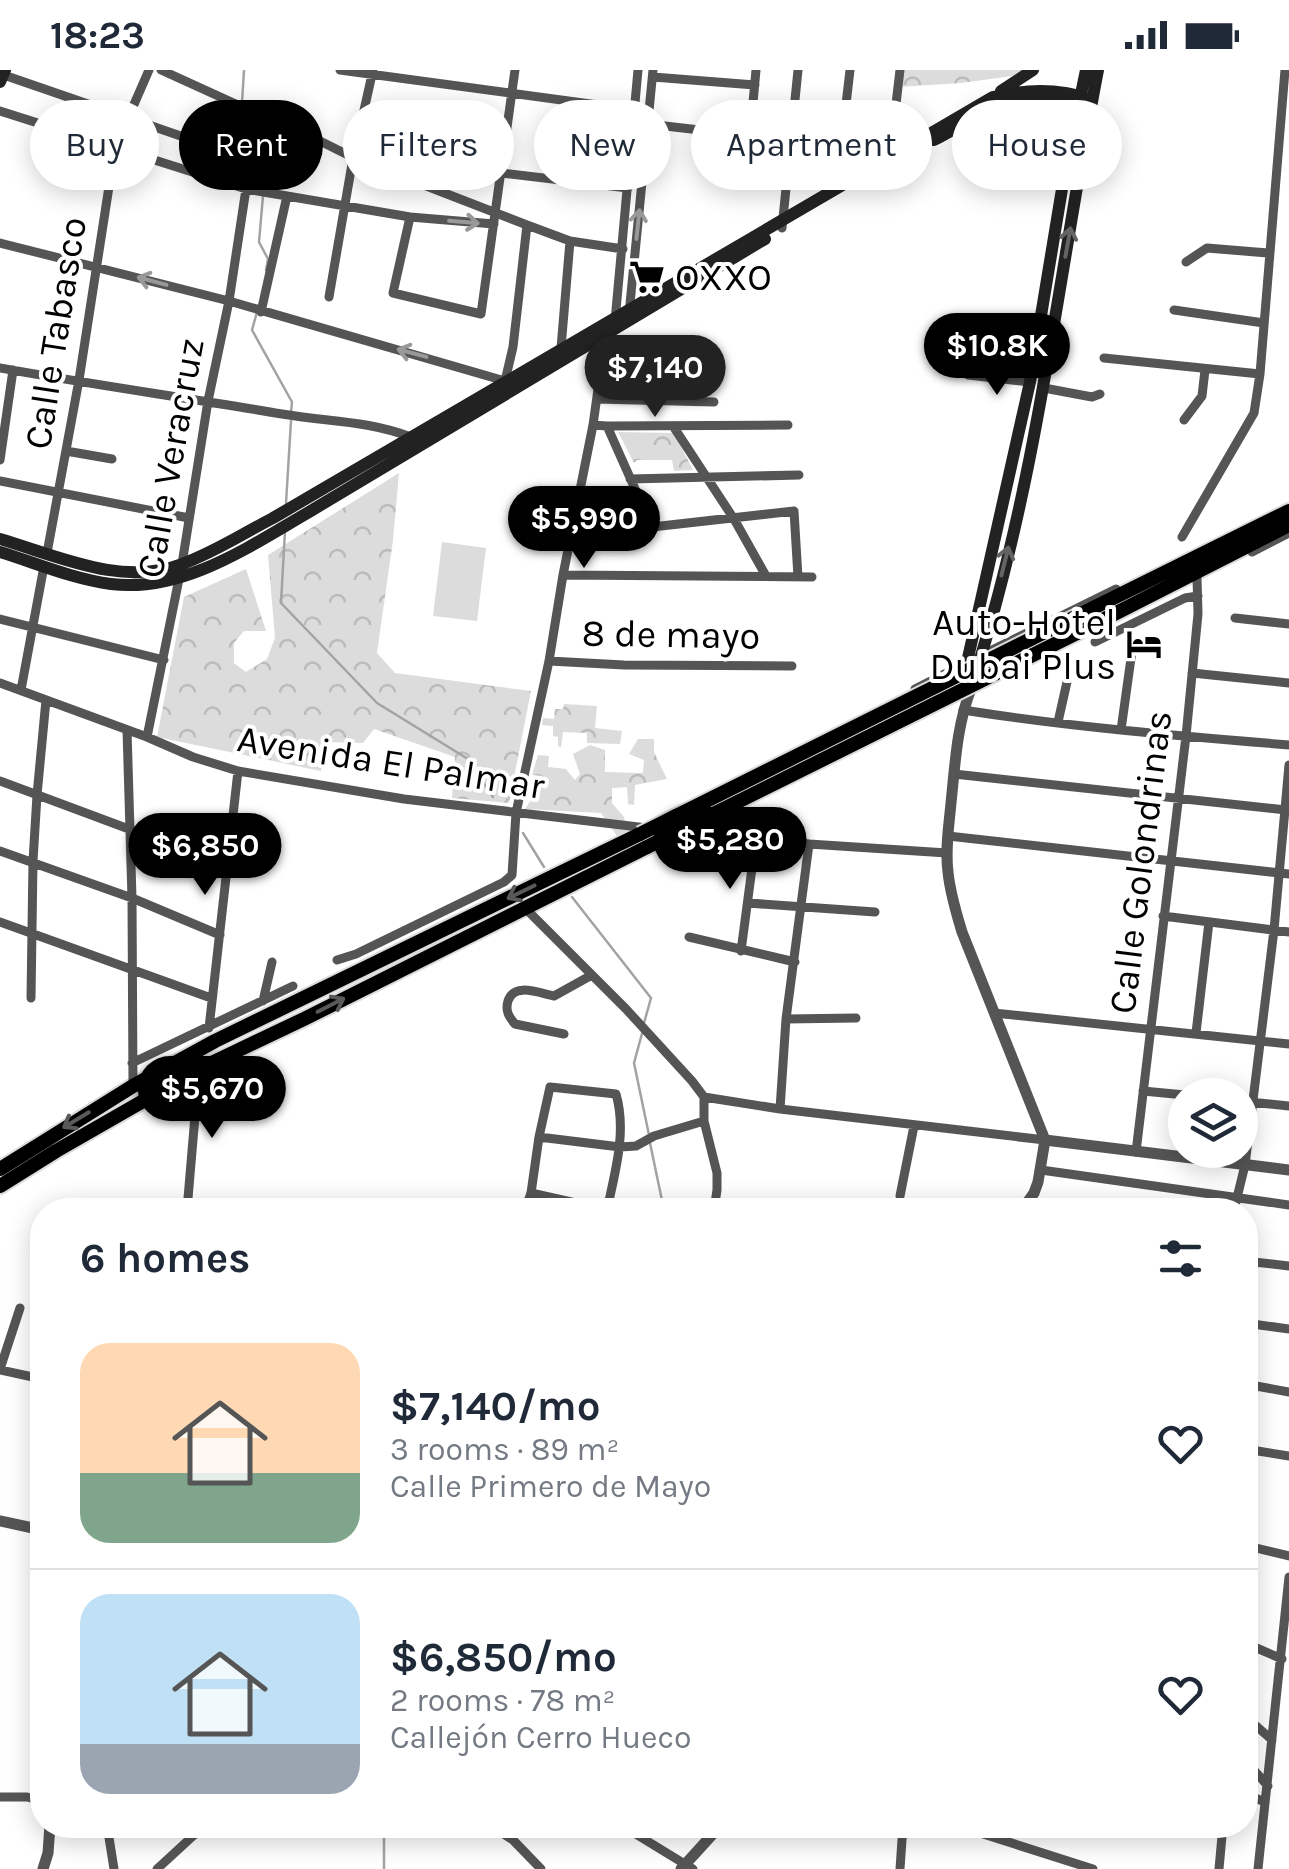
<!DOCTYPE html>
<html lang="en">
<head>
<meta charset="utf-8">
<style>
  body { margin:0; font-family:Karla,sans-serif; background:#f6f6f7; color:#1f2937; height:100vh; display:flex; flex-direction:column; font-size:38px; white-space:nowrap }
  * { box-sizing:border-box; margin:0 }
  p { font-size:32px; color:#747a83 }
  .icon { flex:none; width:55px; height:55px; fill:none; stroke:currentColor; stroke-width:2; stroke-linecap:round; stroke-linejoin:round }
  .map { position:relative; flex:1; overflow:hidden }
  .drawer { position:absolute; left:30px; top:1128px; width:1228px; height:640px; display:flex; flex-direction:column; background:#fff; border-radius:40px; box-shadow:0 5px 25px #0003 }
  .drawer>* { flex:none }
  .hud { position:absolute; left:30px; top:30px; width:1230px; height:90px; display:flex; gap:20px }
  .fabs { position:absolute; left:1168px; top:1008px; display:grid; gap:20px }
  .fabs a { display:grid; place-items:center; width:90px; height:90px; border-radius:50%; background:#fff; box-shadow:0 5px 25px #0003; font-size:50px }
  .price { position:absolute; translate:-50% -85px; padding:0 22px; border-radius:35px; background:#000; color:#fff; font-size:32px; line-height:65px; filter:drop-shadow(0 2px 5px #0008) }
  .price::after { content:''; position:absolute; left:50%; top:60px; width:30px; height:22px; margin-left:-15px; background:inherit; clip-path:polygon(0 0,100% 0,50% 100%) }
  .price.on { background:#222; color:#fff }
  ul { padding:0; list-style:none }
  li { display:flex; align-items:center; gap:30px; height:250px; padding:0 50px }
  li+li { border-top:2px solid #e0e1e3 }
  li span { display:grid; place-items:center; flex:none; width:280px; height:200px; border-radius:30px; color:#555 }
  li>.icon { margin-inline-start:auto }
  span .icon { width:120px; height:120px; fill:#fffc; stroke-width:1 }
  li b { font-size:42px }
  h2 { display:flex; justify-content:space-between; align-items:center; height:120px; padding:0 50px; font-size:42px }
  .pill { padding:0 35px; border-radius:45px; background:#fff; box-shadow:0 5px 25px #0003; font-size:35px; line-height:90px }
  .pill.on { background:#000; color:#fff }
  .status { display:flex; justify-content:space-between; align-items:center; height:70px; padding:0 50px; background:#fff; direction:ltr }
  .status svg { height:28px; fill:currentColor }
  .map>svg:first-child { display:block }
</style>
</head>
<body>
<div class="status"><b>18:23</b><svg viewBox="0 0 49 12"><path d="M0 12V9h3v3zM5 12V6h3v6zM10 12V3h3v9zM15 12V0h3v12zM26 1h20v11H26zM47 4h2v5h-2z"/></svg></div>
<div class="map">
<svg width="1289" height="1799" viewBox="0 0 1289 1799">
  <defs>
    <pattern id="forest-crowns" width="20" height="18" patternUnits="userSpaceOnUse" patternTransform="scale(2.5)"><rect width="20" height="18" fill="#dcdcdc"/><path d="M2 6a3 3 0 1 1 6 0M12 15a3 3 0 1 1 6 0" fill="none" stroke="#bbb"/></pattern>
  </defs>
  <rect width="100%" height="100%" fill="#fff"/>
  <path fill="#dcdcdc" d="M442 472 486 478 477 551 433 546Z"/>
  <path fill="url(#forest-crowns)" d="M900 0H1027L1019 5 961 13 898 17Z
    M618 362 674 363 693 400 674 401 672 390H637L634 393Z
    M399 403 393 470 377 583 395 603 531 621 509 733 452 728 455 687 374 659 363 673 325 672 321 701 157 667 184 527 246 499 266 561H244L234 573V593L246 602 267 589 275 568 268 485Z
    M564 634 597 636 595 658 622 661 620 674 587 673V663L563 662 561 677 558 676V667L553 666V656L542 655 543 648 554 649 555 639H563Z
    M638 669H654V682L667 709 635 715 634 735 628 734 627 717 612 718V733L624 747 627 762 617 766 601 743 525 739 540 716 542 706 532 705 538 685 549 686 548 697 566 699 575 710 580 704 573 684 590 675 605 680V702L643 703 644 690 629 684Z"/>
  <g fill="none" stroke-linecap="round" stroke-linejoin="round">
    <path stroke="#a3a3a3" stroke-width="2.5" d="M242 33 244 0
      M242 41 243 76 259 109 260 119
      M263 126 259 172 268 189 266 200
      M257 242 252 260 292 332 291 343
      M286 433 291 351
      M285 461 281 533 377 633 468 689 493 727
      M523 763 544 797
      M572 827 651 928 644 953
      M643 960 634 993 649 1065
      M650 1073 664 1140
      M384 1799V1755"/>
    <defs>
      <path id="primary" d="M1081 544 1289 441
        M1075 564 1289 455
        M0 1099 133 1016 215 971 640 764
        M0 1116 56 1081 199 999 304 949 647 777"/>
    </defs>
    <use href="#primary" stroke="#dbdbdb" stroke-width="18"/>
    <path stroke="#555" stroke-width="9" d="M161 0 238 35 254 38 354 88 527 155 570 171 623 179
      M340 0 635 40 648 54 777 69
      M1 4 230 83
      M653 7 755 15
      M0 41 246 119 410 147 494 154
      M790 69 829 73 842 69 896 34 900 0
      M842 69 850 0
      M382 94 501 103 628 118
      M747 98 756 0
      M410 147 393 223 481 244 515 0
      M782 158 798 0
      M0 173 229 231 505 311 513 277 527 155
      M1186 192 1207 178 1268 183
      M329 227 352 94 373 0
      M1174 240 1264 253
      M261 242 287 126
      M629 244 653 0
      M615 251 638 0
      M561 278 570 171
      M1104 288 1260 304
      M0 298C94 315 188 328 282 344 328 352 365 350 411 367
      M968 305 1030 312
      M1044 318 1092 327 1100 324
      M597 329 714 332
      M1184 350 1202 326 1205 300
      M593 355 607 356 652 457 794 441 798 507
      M607 356 788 355
      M673 356 734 449 766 506
      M66 381 112 389
      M0 390 13 300
      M630 409 799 405
      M0 411 189 448
      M1182 467 1254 343 1260 304 1285 0
      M1252 482 1289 463
      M47 483 79 310 115 78 149 0
      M563 505 812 507
      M1235 548 1289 554
      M0 549 164 590
      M1095 572 1185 528 1198 526
      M982 585 1116 519
      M549 591 624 595 792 596
      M1192 603 1289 613
      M0 613 147 667 193 687 238 701 404 729 647 758
      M915 619 968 592
      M21 620 44 496
      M963 640C1071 657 1180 666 1289 675
      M1058 652 1071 594
      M127 660 132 828 133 1016
      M1121 660 1132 581
      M147 667 182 494 208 331 229 231 246 119
      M954 704 1286 740
      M0 711 228 796
      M681 760 809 774 947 783
      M948 766 1289 804
      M0 781 132 828 220 865
      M748 833 875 842
      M526 839 626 939 692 1011 704 1027V1051L717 1103V1120L714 1140
      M1163 846 1289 862
      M0 852 211 928
      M689 867 795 892
      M741 881 756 768
      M337 890 356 884 504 812 512 805 516 743 549 591 563 505 593 355 606 262
      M31 928 33 791 37 725 46 630
      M263 931 272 892
      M994 943 1289 974
      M786 949 856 948
      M209 958 238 701
      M1196 963 1209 852
      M564 964 515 954C509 947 505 941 508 931 514 912 539 923 554 926L590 906
      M132 993 293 916
      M1143 1021 1185 1025
      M704 1027 780 1039 1045 1070
      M1240 1031 1289 1036
      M780 1039 786 949 809 774
      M539 1067 620 1077 636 1076 654 1066 704 1051
      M1136 1082 1186 666 1198 544 1197 508
      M1041 1100 1289 1135
      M531 1123 607 1140
      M900 1126 914 1056
      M187 1140 199 999
      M525 1140 531 1123 539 1067 550 1017 616 1024C627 1062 615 1102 607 1140
      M1234 1140 1245 1095 1274 860 1289 695
      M1245 1191 1289 1196
      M1245 1253 1289 1259
      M0 1299 20 1238
      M0 1300 42 1309
      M1245 1314 1289 1322
      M1245 1379 1289 1386
      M1245 1480 1256 1478 1289 1486
      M1245 1573 1282 1589
      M1245 1646 1272 1670
      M1245 1690 1268 1716
      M1245 1724 1265 1732
      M0 1727H27L42 1731
      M107 1755 114 1799
      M490 1755 513 1770 541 1799
      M621 1755 693 1799
      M955 1755 1093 1799
      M157 1799 194 1765 211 1755
      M900 1799 903 1755
      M1219 1799 1223 1755
      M1258 1799 1289 1507"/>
    <path stroke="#555" stroke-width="11" d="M971 619C957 654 955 695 951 733 949 755 945 779 948 802 950 823 956 842 962 862L1045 1070 1038 1112 1034 1123 1022 1140
      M1045 1070 1289 1100
      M0 1451 42 1460
      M43 1799 48 1783 50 1755
      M681 1799 721 1755"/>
    <path stroke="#222" stroke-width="12" d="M0 12 5 0
      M1001 21 1033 0
      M1020 34C1045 45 1063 59 1065 88
      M934 70C956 59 988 37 1012 32 1036 28 1067 34 1090 41
      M0 469C58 486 122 517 182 494 213 483 244 463 273 448L993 27C1026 19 1059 18 1092 30
      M0 482C36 493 73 509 111 514 183 523 250 476 309 442L765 169
      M976 602C1038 406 1059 201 1098 0
      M963 610 1030 312 1065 101 1086 0"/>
    <use href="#primary" stroke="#000" stroke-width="14"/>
    <defs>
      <path id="primary-bridge" d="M640 764 1081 544
        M647 777 1075 564"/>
    </defs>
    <use href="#primary-bridge" stroke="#dbdbdb" stroke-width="18" stroke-linecap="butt"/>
    <use href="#primary-bridge" stroke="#000" stroke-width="14"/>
  </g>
  <defs><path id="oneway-shaft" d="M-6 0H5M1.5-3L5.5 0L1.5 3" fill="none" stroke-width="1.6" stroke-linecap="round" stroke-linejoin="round" transform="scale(2.5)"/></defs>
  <g stroke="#999">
    <use href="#oneway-shaft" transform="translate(464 152) rotate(5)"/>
    <use href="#oneway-shaft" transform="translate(638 154) rotate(-84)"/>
    <use href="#oneway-shaft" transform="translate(152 211) rotate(-165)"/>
    <use href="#oneway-shaft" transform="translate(412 283) rotate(-165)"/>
  </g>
  <g stroke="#646464">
    <use href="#oneway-shaft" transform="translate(1068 172) rotate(-80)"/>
    <use href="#oneway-shaft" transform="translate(1005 491) rotate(-76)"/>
  </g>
  <g stroke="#595959">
    <use href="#oneway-shaft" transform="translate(521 822) rotate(154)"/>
    <use href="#oneway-shaft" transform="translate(331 935) rotate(-27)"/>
    <use href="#oneway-shaft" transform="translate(76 1050) rotate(149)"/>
  </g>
  <defs>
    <symbol id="supermarket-bare" viewBox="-9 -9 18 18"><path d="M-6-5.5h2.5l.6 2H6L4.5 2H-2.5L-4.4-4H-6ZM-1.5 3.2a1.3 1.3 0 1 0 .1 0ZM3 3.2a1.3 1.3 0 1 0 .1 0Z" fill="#000" stroke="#fff" stroke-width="2.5" paint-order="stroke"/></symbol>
    <symbol id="hotel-bare" viewBox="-9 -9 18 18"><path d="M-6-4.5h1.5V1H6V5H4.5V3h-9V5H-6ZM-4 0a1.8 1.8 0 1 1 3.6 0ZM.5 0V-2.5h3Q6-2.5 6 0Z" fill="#000" stroke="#fff" stroke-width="2.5" paint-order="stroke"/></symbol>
  </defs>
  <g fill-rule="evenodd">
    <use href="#supermarket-bare" x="622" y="182" width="50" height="50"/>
    <use href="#hotel-bare" x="1119" y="549" width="50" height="50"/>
  </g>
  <g text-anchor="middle" stroke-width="8" stroke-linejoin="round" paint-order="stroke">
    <g font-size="38" fill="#000" stroke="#fff" text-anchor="start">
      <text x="675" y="220">OXXO</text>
      <text x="1116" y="565" text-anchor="end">Auto-Hotel<tspan x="1116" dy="44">Dubai Plus</tspan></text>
    </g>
    <g font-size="38" fill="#000" stroke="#fff">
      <text transform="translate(55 263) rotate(-81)" y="13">Calle Tabasco</text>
      <text transform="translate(170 388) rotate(-80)" y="13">Calle Veracruz</text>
      <text transform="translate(671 564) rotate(1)" y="13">8 de mayo</text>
      <text transform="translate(391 692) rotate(9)" y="13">Avenida El Palmar</text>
      <text transform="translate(1140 792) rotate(-83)" y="13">Calle Golondrinas</text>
    </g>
  </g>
</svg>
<div class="fabs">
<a><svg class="icon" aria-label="layers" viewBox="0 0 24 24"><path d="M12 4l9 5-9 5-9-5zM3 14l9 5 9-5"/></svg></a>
</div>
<b class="price" style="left:997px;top:328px">$10.8K</b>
<b class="price on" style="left:655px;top:350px">$7,140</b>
<b class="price" style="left:584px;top:501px">$5,990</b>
<b class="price" style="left:730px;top:822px">$5,280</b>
<b class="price" style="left:205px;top:828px">$6,850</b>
<b class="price" style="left:212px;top:1071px">$5,670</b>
<div class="hud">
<a class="pill">Buy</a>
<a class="pill on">Rent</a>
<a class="pill">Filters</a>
<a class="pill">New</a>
<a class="pill">Apartment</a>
<a class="pill">House</a>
</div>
<section class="drawer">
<h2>6 homes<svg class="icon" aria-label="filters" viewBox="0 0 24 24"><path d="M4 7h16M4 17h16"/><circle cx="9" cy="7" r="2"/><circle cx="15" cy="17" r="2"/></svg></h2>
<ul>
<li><span style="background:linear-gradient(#ffd9b3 65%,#7fa58c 0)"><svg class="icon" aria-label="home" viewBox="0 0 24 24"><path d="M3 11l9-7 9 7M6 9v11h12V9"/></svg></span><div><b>$7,140/mo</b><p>3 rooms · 89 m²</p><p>Calle Primero de Mayo</p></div><svg class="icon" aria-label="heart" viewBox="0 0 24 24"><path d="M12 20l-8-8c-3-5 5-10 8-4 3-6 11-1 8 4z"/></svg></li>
<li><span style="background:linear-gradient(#bfe0f5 75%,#9aa5b1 0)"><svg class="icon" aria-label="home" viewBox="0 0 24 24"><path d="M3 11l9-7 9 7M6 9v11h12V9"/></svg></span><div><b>$6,850/mo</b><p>2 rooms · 78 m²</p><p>Callejón Cerro Hueco</p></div><svg class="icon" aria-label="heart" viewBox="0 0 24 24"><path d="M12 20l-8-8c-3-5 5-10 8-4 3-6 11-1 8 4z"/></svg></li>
</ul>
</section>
</div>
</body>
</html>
